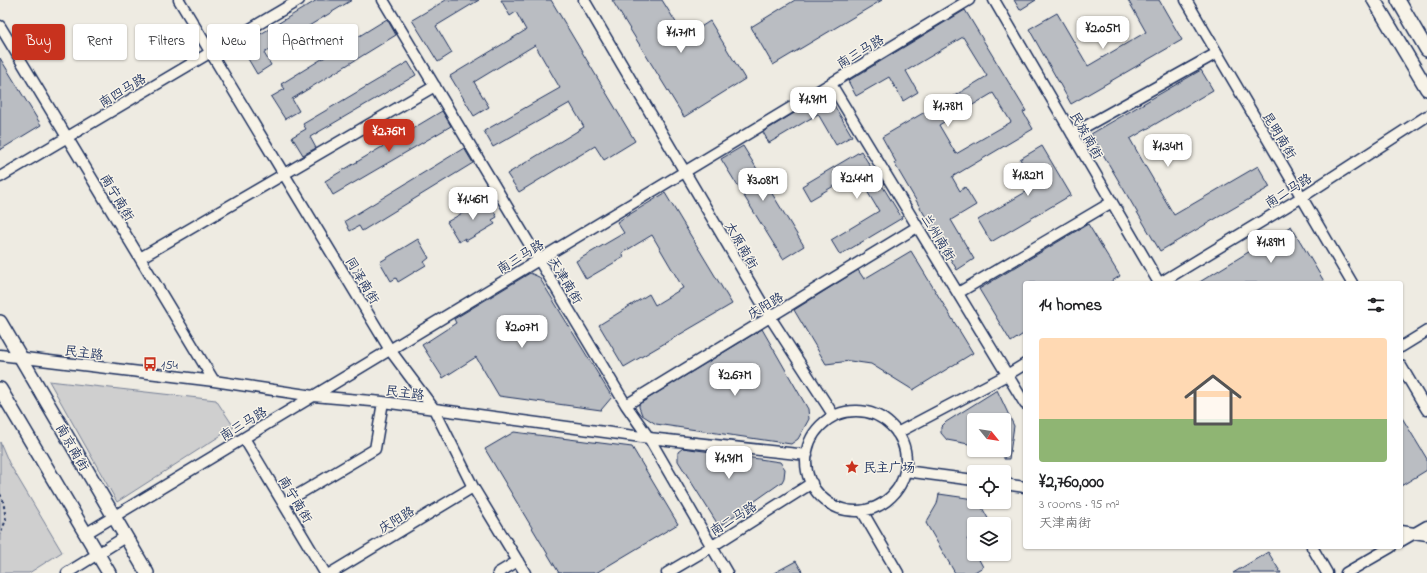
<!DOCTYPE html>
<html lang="en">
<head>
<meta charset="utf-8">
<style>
  body { margin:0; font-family:"Indie Flower","LXGW WenKai TC",sans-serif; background:#f6f6f6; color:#202124; height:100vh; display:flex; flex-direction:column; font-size:15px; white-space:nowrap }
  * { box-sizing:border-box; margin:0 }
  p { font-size:13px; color:#757577 }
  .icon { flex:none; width:22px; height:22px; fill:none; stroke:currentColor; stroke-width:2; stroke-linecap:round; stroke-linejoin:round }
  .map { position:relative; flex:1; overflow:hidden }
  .sheet { position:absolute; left:1023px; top:281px; width:380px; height:268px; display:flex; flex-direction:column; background:#fff; border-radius:4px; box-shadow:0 1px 3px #0004 }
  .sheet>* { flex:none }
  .banner { position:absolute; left:12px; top:24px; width:380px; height:36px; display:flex; gap:8px }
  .needle { width:26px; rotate:120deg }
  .controls { position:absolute; left:967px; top:413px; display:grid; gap:8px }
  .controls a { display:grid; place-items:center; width:44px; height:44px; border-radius:4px; background:#fff; box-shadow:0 1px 3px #0004; font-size:20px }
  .price { position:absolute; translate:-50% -34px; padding:0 9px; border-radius:8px; background:#fff; color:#222; font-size:13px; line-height:26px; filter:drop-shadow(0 1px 2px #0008) }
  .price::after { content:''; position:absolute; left:50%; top:24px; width:12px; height:9px; margin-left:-6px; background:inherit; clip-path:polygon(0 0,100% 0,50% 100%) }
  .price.active { background:#c8321e; color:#fff }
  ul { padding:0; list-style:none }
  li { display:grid; align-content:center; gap:8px; height:212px; padding:0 16px }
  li+li { border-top:1px solid #e0e0e0 }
  li span { display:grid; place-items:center; height:124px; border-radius:4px; color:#555 }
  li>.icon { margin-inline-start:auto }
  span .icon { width:72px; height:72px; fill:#fffc; stroke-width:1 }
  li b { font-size:17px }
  h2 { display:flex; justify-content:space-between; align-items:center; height:48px; padding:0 16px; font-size:17px }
  .pill { padding:0 14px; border-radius:4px; background:#fff; box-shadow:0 1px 3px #0004; font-size:14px; line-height:36px }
  .pill.active { background:#c8321e; color:#fff }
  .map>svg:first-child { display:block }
</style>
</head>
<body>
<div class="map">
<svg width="1427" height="573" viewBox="0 0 1427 573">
  <rect width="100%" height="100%" fill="#eeebe2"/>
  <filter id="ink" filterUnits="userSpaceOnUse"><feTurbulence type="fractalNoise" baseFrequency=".025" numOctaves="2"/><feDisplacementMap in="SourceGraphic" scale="8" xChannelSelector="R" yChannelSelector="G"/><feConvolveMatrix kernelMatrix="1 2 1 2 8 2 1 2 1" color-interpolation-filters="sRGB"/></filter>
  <g filter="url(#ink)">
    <path fill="#cfcfcf" stroke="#757f96" d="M49 381 216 400 234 427 117 502Z
      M0 442 9 463 62 552 29 573H0Z"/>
    <path fill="#babdc2" stroke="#1b2f5e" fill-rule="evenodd" d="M317 0H352L264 53 271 65 257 74 244 52 258 44 254 38Z
      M446 0H479L436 26 452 53 438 62 412 20Z
      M501 0H551L635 141 604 160 595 146 519 192 507 174 584 127 570 103 493 147 484 131 560 88 535 45 474 82 489 107 474 116 450 76 526 30 516 12 510 16Z
      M612 0H662L685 37 710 21 745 79 684 117Z
      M795 0H882L773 65 751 27Z
      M1014 0H1036L1020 10Z
      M1128 0H1159L1182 40 1071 104 1029 29 1057 13 1088 66 1146 32Z
      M965 10 1026 111 1023 112 1033 129 952 177 960 191 965 187 976 205 951 220 974 259 957 270 894 163 896 162 882 137 930 109 931 110 987 76 963 37 906 71 918 92 903 101 889 77 856 96 848 81ZM993 93 1011 122 956 154 939 125Z
      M387 19 396 35 292 99 299 111 285 119 271 97 285 89 281 84Z
      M0 58 41 125 0 150Z
      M408 62 416 75 310 137 316 148 303 155 292 137 306 129 303 124Z
      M1201 70 1213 90 1130 139 1147 169 1174 215 1258 166 1270 187 1160 251 1091 134Z
      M827 93 852 136 836 145 818 114 769 143 763 132Z
      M442 111 451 126 333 195 325 181Z
      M743 146 804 246 783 259 721 159Z
      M1042 146 1071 195 991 242 978 220 1036 186 1020 159Z
      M464 148 473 163 362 231 359 226 350 231 345 221Z
      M861 151 902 218 840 255 831 240 879 211 856 173 810 200 802 186Z
      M665 193 732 304 624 367 599 325 649 294 655 305 683 288 652 235 622 253 624 257 586 279 576 261 624 233 617 222Z
      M486 199 497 217 492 220 495 224 466 241 465 238 459 242 447 222Z
      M1088 224 1120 276 1109 283H1025V333L1011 342 979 289Z
      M1291 226 1325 283H1198Z
      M418 239 429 258 424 262 426 265 398 282 396 278 391 281 380 262Z
      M911 251 973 353 913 390 871 364 850 361 826 364 794 310 858 270 864 279Z
      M530 273 539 277 612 397 601 410 499 396 476 357 443 378 422 345 456 323 454 319Z
      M762 329 808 409 809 419 798 439 791 444 656 424 642 415 639 407V404Z
      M997 390 1014 426 1009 459H1004V420H974V445L947 440 941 433V427L946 422Z
      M1401 416 1427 459V470L1401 486Z
      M514 432 632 447 678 524 596 573H559L485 449Z
      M683 448 780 462 785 469 784 478 782 482 721 525 717 523 678 461V452Z
      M939 494 974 499V502H979L991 524H974V536L967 539 974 551V554H976L983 567 973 573H955L926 523 937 504Z
      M1268 552 1281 573H1233Z
      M796 561 803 573H774Z"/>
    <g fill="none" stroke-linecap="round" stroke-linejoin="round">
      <defs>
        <path id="minor" d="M179 0 390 350 434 409 473 487 525 573
          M383 0 626 405 649 438 727 573
          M584 0 770 317 834 416
          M994 0 1159 283
          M1186 0 1352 283
          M0 26 214 381
          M831 84 1025 404
          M1072 134 1217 53
          M0 177 299 0
          M140 258 435 86
          M1160 283 1302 197 1427 116
          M958 293 1112 202
          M1401 347 1427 331
          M0 355 214 381 313 396 383 402 649 438 807 455
          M1401 366 1427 410
          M626 405 917 227
          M806 461a50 50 0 1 1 100 0a50 50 0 1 1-100 0Z
          M897 433 1007 375 1025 364
          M244 438 325 573
          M905 471 974 480
          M1004 484 1025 487
          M284 503 375 449 383 402
          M862 511 898 573
          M1401 531 1427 535
          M85 534 969 0
          M1401 541 1427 526
          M1312 547 1327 573
          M67 573 125 537
          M331 573 473 487
          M498 573 518 561
          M667 573 711 547 812 483
          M1346 573 1391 547"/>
        <path id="major" d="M1374 0 1427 89
          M1398 0 1427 50
          M0 322 147 573
          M0 389 109 573"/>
      </defs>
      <use href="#minor" stroke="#1b2f5e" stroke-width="13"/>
      <use href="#major" stroke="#1b2f5e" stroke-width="16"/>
      <path stroke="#1b2f5e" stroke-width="2" stroke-dasharray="3 3" stroke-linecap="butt" d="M0 494 3 500 6 520 0 534"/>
      <use href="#minor" stroke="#f7f3e8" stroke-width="10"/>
      <use href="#major" stroke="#f7f3e8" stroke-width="13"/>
    </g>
  </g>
  <defs>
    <symbol id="bus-bare" viewBox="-9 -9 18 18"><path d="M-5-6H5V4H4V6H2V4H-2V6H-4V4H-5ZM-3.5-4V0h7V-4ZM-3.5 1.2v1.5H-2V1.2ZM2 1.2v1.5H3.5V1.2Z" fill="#c8321e" stroke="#f7f3e8" stroke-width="2.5" paint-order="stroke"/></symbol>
    <symbol id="sight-bare" viewBox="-9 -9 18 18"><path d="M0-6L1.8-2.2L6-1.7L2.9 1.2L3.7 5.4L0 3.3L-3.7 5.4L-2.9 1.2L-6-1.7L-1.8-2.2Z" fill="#c8321e" stroke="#f7f3e8" stroke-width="2.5" paint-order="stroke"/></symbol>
  </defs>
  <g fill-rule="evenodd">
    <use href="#bus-bare" x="140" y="354" width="20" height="20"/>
    <use href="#sight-bare" x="842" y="457" width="20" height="20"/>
  </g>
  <g text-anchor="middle" stroke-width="3" stroke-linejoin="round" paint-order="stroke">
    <g font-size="13" fill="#1b2f5e" stroke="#f7f3e8">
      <text transform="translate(860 51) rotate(-31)" y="5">南三马路</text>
      <text transform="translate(122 90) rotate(-31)" y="5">南四马路</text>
      <text transform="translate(1087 135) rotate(60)" y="5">民族南街</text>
      <text transform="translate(1280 135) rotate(59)" y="5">昆明南街</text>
      <text transform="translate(1288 190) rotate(-32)" y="5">南二马路</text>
      <text transform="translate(118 197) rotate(59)" y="5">南宁南街</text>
      <text transform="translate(939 237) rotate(59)" y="5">兰州南街</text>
      <text transform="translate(742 245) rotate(60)" y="5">太原南街</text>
      <text transform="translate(520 256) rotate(-31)" y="5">南三马路</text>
      <text transform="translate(363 280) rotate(59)" y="5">同泽南街</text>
      <text transform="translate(566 280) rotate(59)" y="5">天津南街</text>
      <text transform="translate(765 305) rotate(-31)" y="5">庆阳路</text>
      <text transform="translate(84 352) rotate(7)" y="5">民主路</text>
      <text transform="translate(405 392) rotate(7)" y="5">民主路</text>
      <text transform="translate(243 423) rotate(-31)" y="5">南三马路</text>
      <text transform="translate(73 447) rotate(60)" y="5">南京南街</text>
      <text transform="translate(296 499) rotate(59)" y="5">南宁南街</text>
      <text transform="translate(733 518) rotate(-32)" y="5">南二马路</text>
      <text transform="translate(396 519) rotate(-31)" y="5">庆阳路</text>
    </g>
    <g font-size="13" fill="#1b2f5e" stroke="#f7f3e8" text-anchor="start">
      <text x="161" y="369">154</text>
      <text x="863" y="472">民主广场</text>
    </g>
  </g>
</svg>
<div class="controls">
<a><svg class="needle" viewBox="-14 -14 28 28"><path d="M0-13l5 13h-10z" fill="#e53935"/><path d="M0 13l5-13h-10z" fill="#757577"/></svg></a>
<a><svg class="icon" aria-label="locate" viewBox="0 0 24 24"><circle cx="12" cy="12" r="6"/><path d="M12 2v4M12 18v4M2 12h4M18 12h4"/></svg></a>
<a><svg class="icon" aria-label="layers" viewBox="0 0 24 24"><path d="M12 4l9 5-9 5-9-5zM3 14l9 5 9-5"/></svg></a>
</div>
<b class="price" style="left:1103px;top:50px">¥2.05M</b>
<b class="price" style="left:681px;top:54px">¥1.71M</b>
<b class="price" style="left:813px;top:121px">¥1.91M</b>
<b class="price" style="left:948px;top:128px">¥1.78M</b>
<b class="price active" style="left:389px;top:153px">¥2.76M</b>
<b class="price" style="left:1168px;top:168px">¥1.34M</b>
<b class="price" style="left:1028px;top:197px">¥1.82M</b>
<b class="price" style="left:857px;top:200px">¥2.44M</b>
<b class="price" style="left:763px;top:202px">¥3.08M</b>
<b class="price" style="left:473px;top:221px">¥1.46M</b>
<b class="price" style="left:1271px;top:264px">¥1.89M</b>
<b class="price" style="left:522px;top:349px">¥2.07M</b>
<b class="price" style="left:735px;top:397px">¥2.67M</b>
<b class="price" style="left:729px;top:480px">¥1.91M</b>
<div class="banner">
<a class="pill active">Buy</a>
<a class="pill">Rent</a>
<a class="pill">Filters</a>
<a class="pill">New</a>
<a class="pill">Apartment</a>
</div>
<section class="sheet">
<h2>14 homes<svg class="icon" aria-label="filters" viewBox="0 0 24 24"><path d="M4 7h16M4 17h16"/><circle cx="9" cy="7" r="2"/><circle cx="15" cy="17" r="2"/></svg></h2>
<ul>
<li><span style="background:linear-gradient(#ffd9b3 65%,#8fb573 0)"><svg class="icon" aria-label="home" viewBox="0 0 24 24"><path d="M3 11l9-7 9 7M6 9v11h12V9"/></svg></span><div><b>¥2,760,000</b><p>3 rooms · 95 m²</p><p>天津南街</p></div></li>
</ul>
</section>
</div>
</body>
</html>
